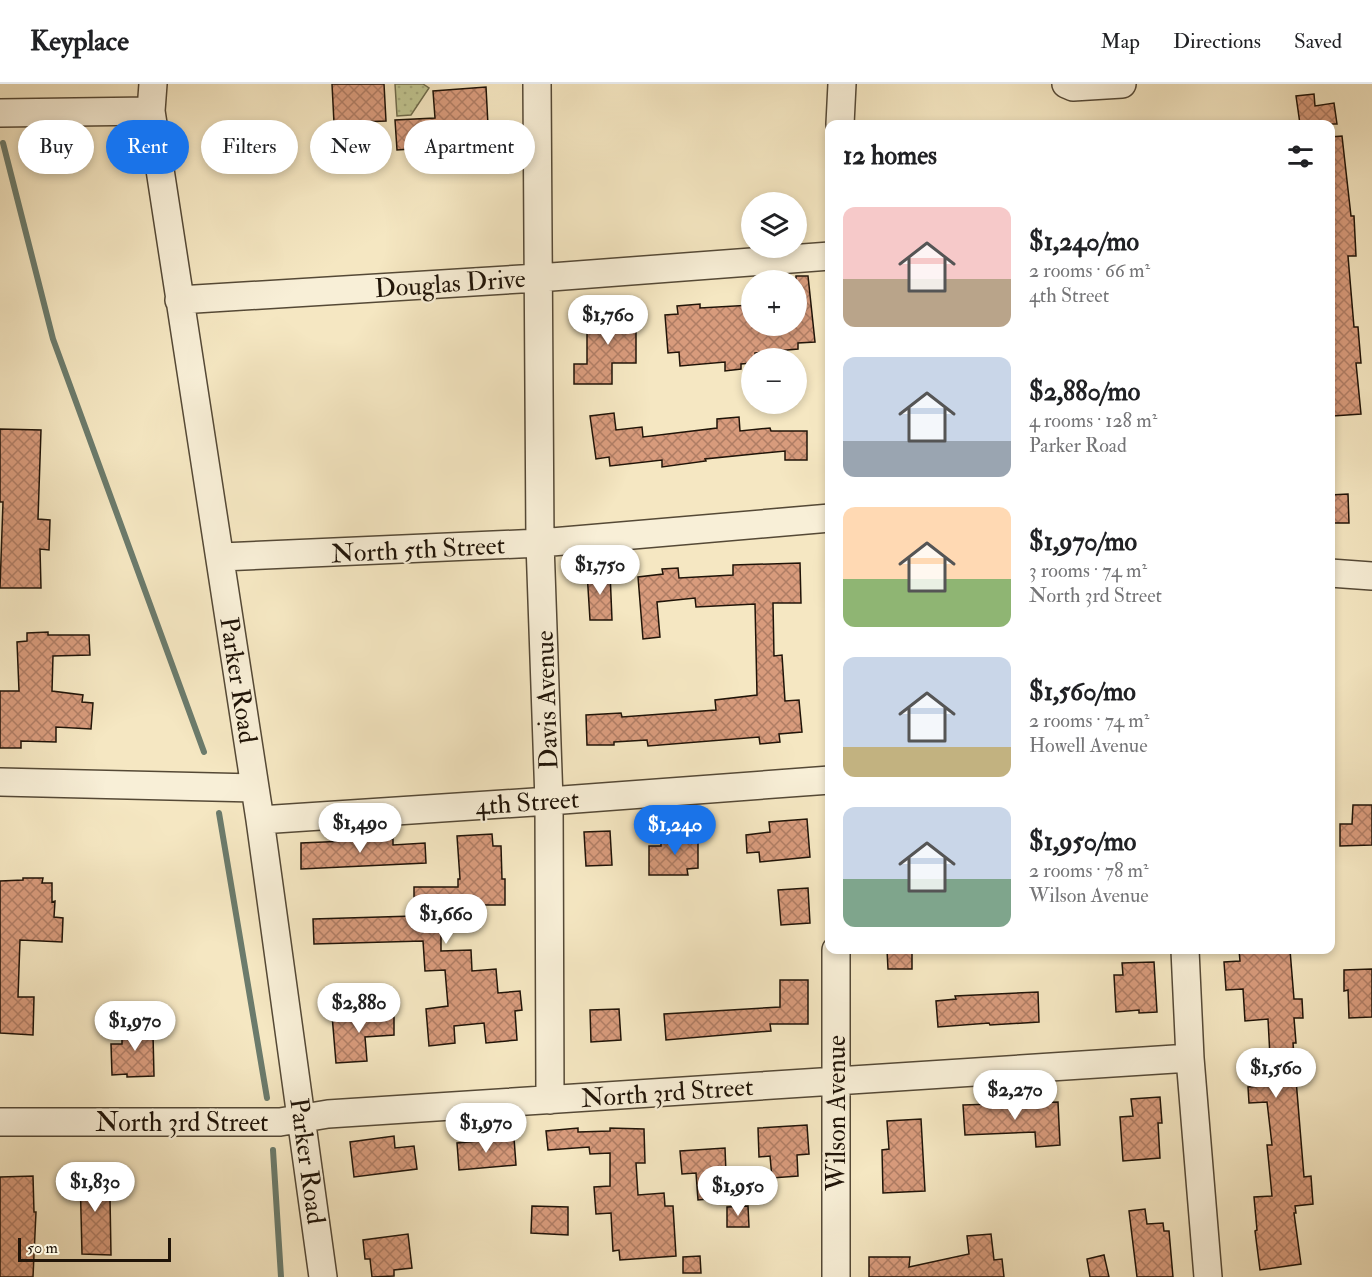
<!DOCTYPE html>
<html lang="en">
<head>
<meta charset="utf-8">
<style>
  body { margin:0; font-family:"IM FELL Double Pica",serif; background:#f6f6f6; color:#202124; height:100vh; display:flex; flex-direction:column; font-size:22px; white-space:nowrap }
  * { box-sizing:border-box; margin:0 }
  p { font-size:20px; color:#757577 }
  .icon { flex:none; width:33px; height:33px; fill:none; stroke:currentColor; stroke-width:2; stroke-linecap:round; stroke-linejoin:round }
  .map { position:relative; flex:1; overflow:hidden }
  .side { position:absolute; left:825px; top:36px; width:510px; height:834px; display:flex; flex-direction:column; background:#fff; border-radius:12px; box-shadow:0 3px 9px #0003 }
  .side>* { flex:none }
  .banner { position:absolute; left:18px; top:36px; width:570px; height:54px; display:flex; gap:12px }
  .controls { position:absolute; left:741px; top:108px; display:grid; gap:12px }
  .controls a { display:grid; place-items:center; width:66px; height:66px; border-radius:50%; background:#fff; box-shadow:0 3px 9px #0003; font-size:30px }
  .scale { position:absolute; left:18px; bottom:15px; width:153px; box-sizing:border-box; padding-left:6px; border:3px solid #201408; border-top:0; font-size:16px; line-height:21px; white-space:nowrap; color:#201408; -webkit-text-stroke:4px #f8efd7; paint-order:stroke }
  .price { position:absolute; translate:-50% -51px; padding:0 14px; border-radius:21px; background:#fff; color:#222; font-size:20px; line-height:39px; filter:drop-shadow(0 2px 3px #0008) }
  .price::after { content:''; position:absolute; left:50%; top:36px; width:18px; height:14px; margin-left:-9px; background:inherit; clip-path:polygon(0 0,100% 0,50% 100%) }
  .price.current { background:#1a73e8; color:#fff }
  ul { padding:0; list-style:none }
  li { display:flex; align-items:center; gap:18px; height:150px; padding:0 18px }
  li span { display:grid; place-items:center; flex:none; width:168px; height:120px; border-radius:12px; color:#555 }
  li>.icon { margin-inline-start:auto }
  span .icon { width:72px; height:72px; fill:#fffc; stroke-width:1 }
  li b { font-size:26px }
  h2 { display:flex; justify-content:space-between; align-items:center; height:72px; padding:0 18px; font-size:26px }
  .pill { padding:0 21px; border-radius:27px; background:#fff; box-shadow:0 3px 9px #0003; font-size:21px; line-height:54px }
  .pill.current { background:#1a73e8; color:#fff }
  header { display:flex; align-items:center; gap:36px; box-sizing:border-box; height:84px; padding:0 30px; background:#fff; border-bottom:2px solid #e0e0e0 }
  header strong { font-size:28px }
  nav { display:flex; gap:33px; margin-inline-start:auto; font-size:21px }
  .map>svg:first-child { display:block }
</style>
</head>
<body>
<header>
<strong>Keyplace</strong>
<nav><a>Map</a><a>Directions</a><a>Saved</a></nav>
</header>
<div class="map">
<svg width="1372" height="1193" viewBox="0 0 1372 1193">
  <defs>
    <pattern id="grass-dots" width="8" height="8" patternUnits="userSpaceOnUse" patternTransform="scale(1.5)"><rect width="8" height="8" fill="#c0c490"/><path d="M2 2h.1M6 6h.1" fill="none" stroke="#a5a87b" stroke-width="1.8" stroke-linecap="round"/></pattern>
    <pattern id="building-cross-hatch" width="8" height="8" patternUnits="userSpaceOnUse" patternTransform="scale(1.5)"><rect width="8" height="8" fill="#d89b7c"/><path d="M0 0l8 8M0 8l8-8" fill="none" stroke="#af7d64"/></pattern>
  </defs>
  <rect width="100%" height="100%" fill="#f5e7c2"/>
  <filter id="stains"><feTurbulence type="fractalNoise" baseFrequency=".00333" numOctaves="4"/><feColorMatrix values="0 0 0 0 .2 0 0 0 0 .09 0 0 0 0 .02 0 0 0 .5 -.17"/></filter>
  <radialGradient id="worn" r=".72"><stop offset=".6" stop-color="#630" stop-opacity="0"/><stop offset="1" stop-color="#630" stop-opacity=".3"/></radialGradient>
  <path fill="url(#grass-dots)" stroke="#706c4c" stroke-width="1.5" d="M395 0H423L429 4 411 31 397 32Z"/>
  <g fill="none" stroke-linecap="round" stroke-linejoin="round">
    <path stroke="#6b7b6c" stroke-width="6" d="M3 59 53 255 204 668
      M219 729 267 1014
      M273 1066 281 1193"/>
  </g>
  <path fill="url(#building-cross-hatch)" stroke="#201408" stroke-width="1.5" d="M332 0H384L386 37 334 39Z
    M486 3 489 60 397 66 395 36 435 34 433 7Z
    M1314 10 1315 22 1334 19 1337 40H1300L1296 12Z
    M1342 52 1351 132H1354L1356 172H1348L1354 243H1358L1361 279H1356L1361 330 1333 332 1330 305V53Z
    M796 192H808L815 258 798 259V265L755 269V274H752V279L741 280V285L725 287V278L680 282 679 268 668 269 665 231 678 230 677 222 700 220V224L752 221V242H796Z
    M606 225H636V279H612V300H574V280H587V231H606Z
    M614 329 616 346 642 343 643 353 717 344V335L739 333 740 347 770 344 771 347H807V376H785V367L705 375 706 377 662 383V376L610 382 609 373 596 375 590 332Z
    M0 345 41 346 38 435 50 436 49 466 40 465 41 504H0L3 418H0Z
    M1348 410 1349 439H1330V411Z
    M800 479 801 519H773L774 572 782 571 785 617 799 616 802 648 779 650 780 658 760 660 759 653 648 662 647 656 614 658V661H587L586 631 621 629 622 633 716 626 715 616 757 611 755 520 696 523 695 514 657 518 660 553 643 555 638 493 663 490 662 485 678 484 679 494 733 491V481Z
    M587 488H610L612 536H590Z
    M48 548V551H89L90 571 53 572 52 607 83 611 82 618 93 619 91 645 56 643V658L21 657V664H0V607H19L17 558 27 557V549Z
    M1353 721H1372V761L1340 762V740H1352Z
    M807 735 810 773 760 778 759 768 747 769 746 751 770 748 769 738Z
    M610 747 612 781 586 782 584 748Z
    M680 749H698V784L687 785 688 791H649V762H661V758L680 757Z
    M492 750 493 762H501L502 795H505V821H441V867L471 866 472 887 496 885 498 909 520 907 522 926 515 927 517 956 486 959 484 939 454 942 455 959 429 962 426 925 448 922 445 886 425 887 423 857 314 860 313 835 414 832V803H458V795H460L457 752Z
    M393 755V761L425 759 426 779 301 785V759Z
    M23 794H43L42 799H52V818L55 817 54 833 63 834 62 858 20 856 18 913H34L33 951 0 949V797L23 796Z
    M808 804 810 839 781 841 778 806Z
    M887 866H912V885H888Z
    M1239 866H1290L1294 915H1302L1303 934H1294L1296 959H1293L1304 1093 1311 1092 1313 1120 1295 1122 1296 1129H1294L1301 1180 1260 1186 1255 1147 1257 1146 1254 1113 1272 1112 1267 1061H1272L1267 1018 1249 1019 1248 1003 1262 1002 1260 974 1270 973 1268 935 1245 937 1243 905 1226 906 1224 878 1240 877Z
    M1154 878 1157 928 1139 929V926L1116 928 1114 891H1123L1122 879Z
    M1372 885V933L1349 934 1348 906 1344 907V886Z
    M780 896H808V940H770L771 947 666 956 664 930 780 923Z
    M1038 908 1039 938 990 941 989 939 938 943 936 917 956 915 955 912Z
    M619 925 621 956 591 958 590 926Z
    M388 927V932L394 931V951L365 953 367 977 336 979 332 931Z
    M136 935H155V949L153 950 154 992 127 993V990L112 991 111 960H122V950H137Z
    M1160 1013 1162 1039H1158L1160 1074 1123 1077 1120 1033 1133 1032 1131 1015Z
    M1058 1018 1060 1061 1036 1063 1035 1048 965 1051 963 1021Z
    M921 1035 925 1107 883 1109 882 1066 889 1065 887 1037Z
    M807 1041 809 1070 797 1071 798 1092 772 1094 770 1072 759 1073 758 1044Z
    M578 1044V1048L610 1047V1044L644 1045 645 1079H636L638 1111 664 1109 665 1122H673L676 1172 620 1176 619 1166 613 1167 611 1129 596 1130 594 1103 610 1102V1069L590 1070 589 1063 548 1066 546 1047Z
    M394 1052 395 1064 414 1062 417 1085 354 1093 350 1058Z
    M514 1054 516 1081 459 1086 457 1059Z
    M725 1064 726 1089H730L731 1113 698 1116 696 1089 682 1090 680 1067Z
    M86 1082H105V1115L110 1114 111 1171 82 1170 80 1089H86Z
    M33 1092 34 1128H36L33 1193H0V1093Z
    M532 1122 568 1123V1151L531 1149Z
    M748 1122 749 1143H727V1123Z
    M1145 1125 1147 1140 1163 1139 1164 1147H1169L1173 1193H1137L1129 1127Z
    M408 1150 412 1184 394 1186V1192L372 1193 370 1175H365L363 1156Z
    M991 1150 994 1176 1002 1175 1004 1193H869V1173H910L909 1183 969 1170 967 1152Z
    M1104 1171 1109 1193H1090L1087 1175Z
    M700 1172 701 1189H683V1173Z"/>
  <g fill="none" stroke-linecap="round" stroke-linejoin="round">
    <defs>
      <path id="minor" d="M153 0 151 27 260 736 323 1193
        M537 0 540 459 549 717 550 1016
        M1066 0 1073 3 1122 0
        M0 29 151 27
        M840 40 842 0
        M179 216 538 194 830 172
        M221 473 540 459 830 434
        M1330 489 1372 492
        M0 698 255 704
        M260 736 549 717 830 696
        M1185 866 1190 974 1208 1193
        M0 1038H280L328 1030 1190 974
        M836 1193V866"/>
    </defs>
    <use href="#minor" stroke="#554936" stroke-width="30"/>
    <use href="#minor" stroke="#f8efd7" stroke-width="27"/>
  </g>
  <g text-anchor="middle" stroke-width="4.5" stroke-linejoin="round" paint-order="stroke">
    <g font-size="26" fill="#201408" stroke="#f8efd7">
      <text transform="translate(450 199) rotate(-4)" y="9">Douglas Drive</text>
      <text transform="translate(418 465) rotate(-3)" y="9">North 5th Street</text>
      <text transform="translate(239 596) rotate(81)" y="9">Parker Road</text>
      <text transform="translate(546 616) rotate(-92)" y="9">Davis Avenue</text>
      <text transform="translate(527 718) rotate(-4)" y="9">4th Street</text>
      <text transform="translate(667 1008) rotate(-4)" y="9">North 3rd Street</text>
      <text transform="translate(836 1029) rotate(-90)" y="9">Wilson Avenue</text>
      <text x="182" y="1047">North 3rd Street</text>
      <text transform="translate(308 1077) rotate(82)" y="9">Parker Road</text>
    </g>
  </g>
  <rect width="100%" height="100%" filter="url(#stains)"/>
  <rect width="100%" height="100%" fill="url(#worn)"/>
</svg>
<div class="controls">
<a><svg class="icon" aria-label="layers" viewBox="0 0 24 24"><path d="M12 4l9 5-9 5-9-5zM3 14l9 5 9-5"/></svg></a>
<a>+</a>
<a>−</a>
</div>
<div class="scale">50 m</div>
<b class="price" style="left:608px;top:262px">$1,760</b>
<b class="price" style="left:600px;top:512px">$1,750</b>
<b class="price" style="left:360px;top:770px">$1,490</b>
<b class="price current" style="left:675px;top:772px">$1,240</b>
<b class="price" style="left:446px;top:861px">$1,660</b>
<b class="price" style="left:359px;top:950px">$2,880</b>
<b class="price" style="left:135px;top:968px">$1,970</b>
<b class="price" style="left:1276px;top:1015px">$1,560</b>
<b class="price" style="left:1015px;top:1037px">$2,270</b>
<b class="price" style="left:486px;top:1070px">$1,970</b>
<b class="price" style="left:95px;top:1129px">$1,830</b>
<b class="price" style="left:738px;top:1133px">$1,950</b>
<div class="banner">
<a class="pill">Buy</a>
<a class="pill current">Rent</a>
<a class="pill">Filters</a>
<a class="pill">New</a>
<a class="pill">Apartment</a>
</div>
<section class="side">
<h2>12 homes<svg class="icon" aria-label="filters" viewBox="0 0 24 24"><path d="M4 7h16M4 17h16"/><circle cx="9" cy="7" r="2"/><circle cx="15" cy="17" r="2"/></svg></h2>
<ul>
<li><span style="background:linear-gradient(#f6c9c9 60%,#b9a48a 0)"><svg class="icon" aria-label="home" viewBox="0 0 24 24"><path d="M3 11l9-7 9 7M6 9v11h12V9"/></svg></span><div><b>$1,240/mo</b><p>2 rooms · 66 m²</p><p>4th Street</p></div></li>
<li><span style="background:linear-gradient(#c9d6e8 70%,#9aa5b1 0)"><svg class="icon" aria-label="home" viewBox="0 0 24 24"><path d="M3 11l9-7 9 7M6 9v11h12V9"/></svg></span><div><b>$2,880/mo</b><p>4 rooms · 128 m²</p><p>Parker Road</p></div></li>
<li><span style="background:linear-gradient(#ffd9b3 60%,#8fb573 0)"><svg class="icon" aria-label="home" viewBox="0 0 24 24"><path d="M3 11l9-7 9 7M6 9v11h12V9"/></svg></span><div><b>$1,970/mo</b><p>3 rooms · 74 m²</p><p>North 3rd Street</p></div></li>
<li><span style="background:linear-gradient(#c9d6e8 75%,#c2b280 0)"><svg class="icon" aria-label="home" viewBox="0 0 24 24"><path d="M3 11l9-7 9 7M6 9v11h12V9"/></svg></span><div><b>$1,560/mo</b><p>2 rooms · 74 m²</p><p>Howell Avenue</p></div></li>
<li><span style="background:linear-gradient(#c9d6e8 60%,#7fa58c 0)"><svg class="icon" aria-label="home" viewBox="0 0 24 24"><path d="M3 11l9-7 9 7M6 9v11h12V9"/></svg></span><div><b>$1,950/mo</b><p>2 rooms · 78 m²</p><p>Wilson Avenue</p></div></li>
</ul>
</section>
</div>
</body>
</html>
